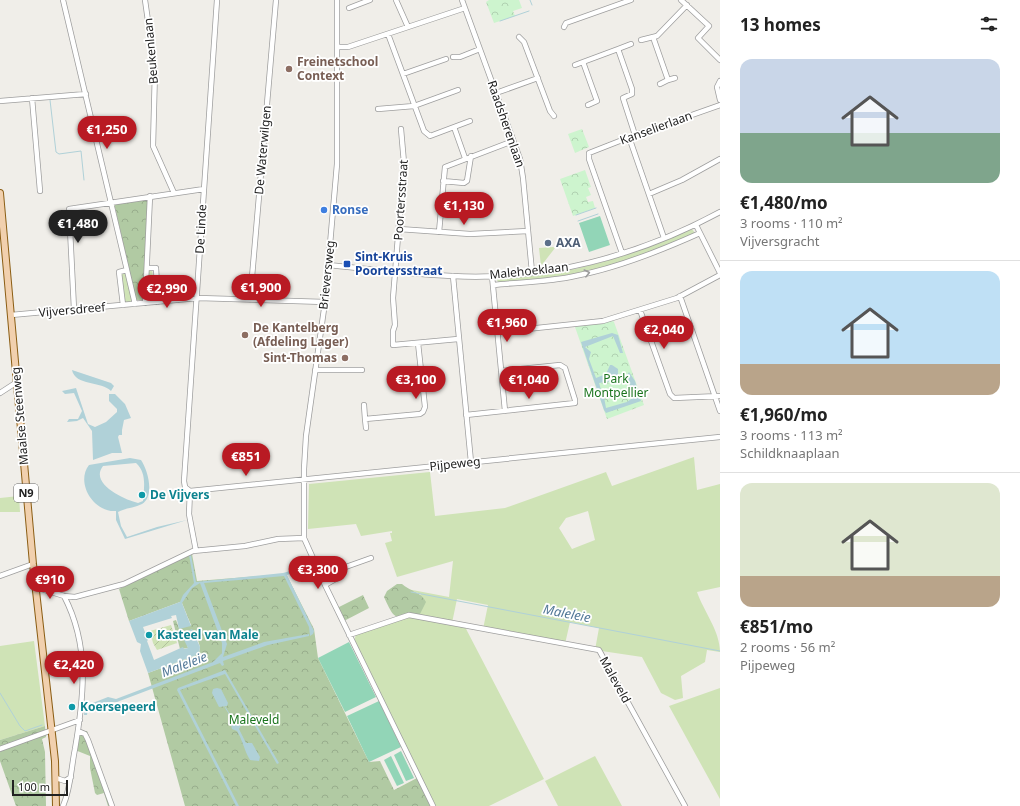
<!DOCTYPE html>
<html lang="en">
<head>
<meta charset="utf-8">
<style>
  body { margin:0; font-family:"Noto Sans",sans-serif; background:#f6f6f6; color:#222; height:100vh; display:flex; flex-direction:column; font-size:15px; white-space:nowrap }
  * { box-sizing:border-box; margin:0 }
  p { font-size:13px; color:#767676 }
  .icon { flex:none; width:22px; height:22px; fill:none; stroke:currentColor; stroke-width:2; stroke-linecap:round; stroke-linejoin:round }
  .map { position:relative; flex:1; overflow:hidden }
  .details { display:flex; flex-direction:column; background:#fff; width:300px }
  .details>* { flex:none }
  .scale { position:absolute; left:12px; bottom:10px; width:56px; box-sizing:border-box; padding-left:4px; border:2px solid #212121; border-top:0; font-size:11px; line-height:14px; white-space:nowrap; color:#212121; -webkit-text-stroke:3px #fff; paint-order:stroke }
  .price { position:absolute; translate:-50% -34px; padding:0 9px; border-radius:14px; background:#b91a23; color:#fff; font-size:13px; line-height:26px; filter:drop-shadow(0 1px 2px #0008) }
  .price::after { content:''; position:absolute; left:50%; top:24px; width:12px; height:9px; margin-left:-6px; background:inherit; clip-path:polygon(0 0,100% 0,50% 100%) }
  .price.current { background:#222; color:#fff }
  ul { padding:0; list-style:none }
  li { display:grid; align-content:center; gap:8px; height:212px; padding:0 20px }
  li+li { border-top:1px solid #e0e0e0 }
  li span { display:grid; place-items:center; height:124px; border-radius:12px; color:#555 }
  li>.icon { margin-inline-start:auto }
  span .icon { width:72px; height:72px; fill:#fffc; stroke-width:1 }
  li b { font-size:17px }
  h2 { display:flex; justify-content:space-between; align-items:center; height:48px; padding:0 20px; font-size:17px }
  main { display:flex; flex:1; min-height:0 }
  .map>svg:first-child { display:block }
</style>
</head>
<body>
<main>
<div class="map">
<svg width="720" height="806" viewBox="0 0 720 806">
  <defs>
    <pattern id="forest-crowns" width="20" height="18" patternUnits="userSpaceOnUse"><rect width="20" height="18" fill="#b1caa3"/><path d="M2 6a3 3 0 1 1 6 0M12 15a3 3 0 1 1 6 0" fill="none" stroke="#98ad8c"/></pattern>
    <pattern id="park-crowns" width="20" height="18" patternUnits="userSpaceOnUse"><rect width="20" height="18" fill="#cdf4ce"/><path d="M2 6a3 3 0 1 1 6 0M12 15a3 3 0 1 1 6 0" fill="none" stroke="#b0d1b1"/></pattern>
    <pattern id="garden-furrows" width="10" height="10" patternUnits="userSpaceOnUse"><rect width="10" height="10" fill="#cfe3b6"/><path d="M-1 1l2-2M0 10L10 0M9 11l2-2" fill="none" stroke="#b1c29c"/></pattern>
  </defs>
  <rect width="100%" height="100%" fill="#f0eee9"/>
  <path fill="#cfe3b6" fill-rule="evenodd" d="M692 229 695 233C664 246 634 259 603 268 569 278 534 279 499 283L497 280 498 277 575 269 602 262Z
    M553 247 555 248 541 266 539 248Z
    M152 269 156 299 148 301V270Z
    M126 272 133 300 132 302H125L121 273Z
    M694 457 697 490 720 484V587L697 592C704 612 720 631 720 652L707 650 705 662 681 676 683 698 675 700 661 693 642 657 595 650 599 628 570 622 565 644 483 629 488 605 457 599 452 623 464 625 544 779 489 806H435L354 641 356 634 396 618 421 594 407 589 449 597 453 561 397 577 385 543 392 541 390 533H392V531L361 536 356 524 308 529 309 484 430 472 435 516 505 508 606 472 612 486ZM588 511 595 540 572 549 559 528 566 518Z
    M19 496 20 512H0V498Z
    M34 641 45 726 0 740V646Z
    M720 688V799L669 706Z
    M595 756 622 806H558L545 781Z"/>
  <path fill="url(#forest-crowns)" d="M148 199 143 300H136L114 203Z
    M192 554 197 581 286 574 314 629 318 658 369 762 380 761 394 790 417 778 431 806H185L148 673 199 654 200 647 197 637 187 645 188 648 180 649 173 621 176 620 179 628 191 625 182 603 180 602 129 621 119 589Z
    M397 584H402C409 591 422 592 426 602L419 616C394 618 395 621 384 597L387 591Z
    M363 595 369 608 344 621 337 608Z
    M45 726 46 737 42 739 45 752 46 806H16L0 761V740Z
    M78 731H87L114 806H108L104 793 97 795 95 793 90 768V756L75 750Z"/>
  <path fill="url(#park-crowns)" d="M489 0H519L522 8 513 11 515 16 494 23 486 2Z
    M582 129 589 147 575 153 568 134Z
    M585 170 591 187 588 188 591 195 586 197 588 202 593 201 595 208 573 216 560 179Z
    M613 321 614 322 644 405 607 419 575 327Z"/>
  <path fill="url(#garden-furrows)" d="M171 625 177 643 157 650 153 643 150 631Z"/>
  <path fill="#92d5b7" d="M600 216 610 245 589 252 579 223Z
    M349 642 376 697 345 712 318 658Z
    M379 701 401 747 369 762 347 716Z
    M401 751 414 778 406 781 394 755Z
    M391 756 404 783 397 786 384 760Z"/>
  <path fill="#b0d1d8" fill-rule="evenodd" d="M612 333 618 335 623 353H620L613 336 585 347 591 352 589 359 596 378 606 374 610 365H612L618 369V375L614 381 599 383 602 393 606 392V393L604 397 606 408 627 402 634 397 627 375 629 372 635 381 641 401 606 413 604 410 581 342Z
    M72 370 111 383 114 386 111 391C102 381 75 386 72 370Z
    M76 388 88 424 95 427 106 422 117 412V409L109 401V394H115L125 404 131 418 124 420 122 430V435H119L118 437 122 453H112L93 460 92 431 83 418 77 421 67 422 69 419H78L82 411 74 393 65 394 62 391Z
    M130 458 141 460C148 470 155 496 142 504 134 508 125 508 118 512L121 526 127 537 157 527 187 520 125 539 116 520V511C94 513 75 483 89 465ZM136 463C147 473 144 487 143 501L138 503C125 500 89 484 103 466Z
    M189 555H191L196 582 283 573 290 571 316 572 315 574C306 576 296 572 287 575L314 631 313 634 310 636 309 627 284 576 204 583 227 644 223 657 264 642 309 634V636L268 645 223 661 224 665 222 666 220 663 117 702H108L88 708 87 715H84L85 706 108 697 116 699 213 662 222 653V643L200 583 192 588 182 603 191 626 179 629 176 615 171 616 172 618 143 627 148 640 147 641 154 660 183 647 184 649 188 648 181 634 192 629 200 647 199 654 148 673 140 651 141 644 137 642 129 621 180 602 183 595 194 583Z
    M225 670 279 763 277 764 225 674 180 690 239 806H236L177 690 178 688Z
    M217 688 221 689 228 703 227 706 219 707 212 693 213 689Z
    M236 719 240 720 242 724 239 729 246 743H252L260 757 259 761 250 760C244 750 243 741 237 731L232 729 231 725 232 721Z"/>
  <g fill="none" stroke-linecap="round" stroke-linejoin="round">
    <path stroke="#b0d1d8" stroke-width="1" d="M530 0 532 5
      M500 21 529 11
      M50 100 56 152 59 154 81 151 84 180
      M576 215 596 208
      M578 221 598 214
      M411 592 720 651
      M0 693 20 726 25 731 42 725
      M225 707 233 720"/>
    <defs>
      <path id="minor" d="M63 0 135 304
        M145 0 155 70 153 146 174 193
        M337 0V164L325 302 306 436 304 469V538L325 585 433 806
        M396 0 408 27
        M462 0 520 159 523 178 532 272
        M681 0 709 26 698 38 720 60
        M349 8 370 0
        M564 27 566 23 631 0
        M388 34 424 131 430 136 454 127 465 158
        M519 37 524 42 550 111 554 116
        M653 37 668 80 675 78
        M641 40 657 36 687 5
        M631 44 618 49 632 89V94L623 98 635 135
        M337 47H348L465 8
        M453 57H460L480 49
        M583 62 618 49
        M575 65 583 62 597 101 588 105
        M403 74 446 59
        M720 81 717 87 720 100
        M660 84 668 80
        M496 93 538 78
        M32 98 40 191
        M0 101 86 94
        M378 109 414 106 458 90
        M454 127 470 121
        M401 129 404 163 393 298 395 325 393 331V345L458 339
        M629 137 664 238
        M443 181 464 183 467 181 471 156
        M649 194 682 180 720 159
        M696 225 720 273
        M399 229 470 234 528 231
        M439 232 445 167 513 141
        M622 253 589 159V153L635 135 720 105
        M328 265C369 269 411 274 452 276 545 281 639 256 720 212
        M147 268H156L158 302
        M453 276 471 462
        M492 276 505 411
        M493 285C520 282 549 282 575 276 618 268 660 251 700 233
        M680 296 720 411
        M250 300 276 0
        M145 303 150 196
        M123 305 119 272 127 270
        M74 309 69 209 204 189
        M640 310 670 394 674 398 720 396
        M11 315 198 298 325 302
        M498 332 603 321 677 298 720 275
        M315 370H362
        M0 393 17 382
        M364 405 365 419 420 414 423 412 425 407 418 343
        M466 415 575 403V400L565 368 560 365 501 371
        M365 419 366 428
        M190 491 720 437
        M190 491 185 487 184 481 217 0
        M190 491 189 514 196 551
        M340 569 371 558
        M320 574 335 568 340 569 341 576 325 585
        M0 576 33 564
        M35 587 64 596 75 597 124 584 193 551 245 546 278 539 304 538
        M349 635 409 615 599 650 685 806
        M78 731 85 734 88 740 112 806
        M0 749 80 720
        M56 778 65 781 71 777
        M63 806C71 788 71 768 75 749 84 696 90 646 64 596"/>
      <path id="major" d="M0 193 33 564 55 761 56 806"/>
    </defs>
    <use href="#minor" stroke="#9e9e9e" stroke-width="6"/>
    <use href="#major" stroke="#8b5d13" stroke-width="8"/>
    <use href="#minor" stroke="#fff" stroke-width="4.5"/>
    <use href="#major" stroke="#f1d0ae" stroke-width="6"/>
  </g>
  <defs><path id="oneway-chevron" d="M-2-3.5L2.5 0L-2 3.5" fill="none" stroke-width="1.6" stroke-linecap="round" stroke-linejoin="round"/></defs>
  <use stroke="#9b9b9b" href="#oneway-chevron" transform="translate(587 273) rotate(-14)"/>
  <g fill="#8d6e63" stroke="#fff" stroke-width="1.5">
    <circle cx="289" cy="69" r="4"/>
    <circle cx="245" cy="335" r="4"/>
    <circle cx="345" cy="358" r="4"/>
  </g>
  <circle fill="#3f7fe0" stroke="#fff" stroke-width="1.5" cx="324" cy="210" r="4"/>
  <circle fill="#5c6f8a" stroke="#fff" stroke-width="1.5" cx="548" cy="243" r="4"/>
  <rect fill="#1a4fb4" stroke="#fff" stroke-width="1.5" x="343" y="260" width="8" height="8" rx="2"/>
  <g fill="#0f9aa8" stroke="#fff" stroke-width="1.5">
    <circle cx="142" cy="495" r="4"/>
    <circle cx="149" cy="635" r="4"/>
    <circle cx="72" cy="707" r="4"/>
  </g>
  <g text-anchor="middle" stroke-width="3.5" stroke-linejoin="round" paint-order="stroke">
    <rect fill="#fff" stroke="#646464" stroke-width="1" x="14" y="484" width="24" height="18" rx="3"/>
    <g font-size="11" font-weight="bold" fill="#212121">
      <text x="26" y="497">N9</text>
    </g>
    <g font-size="12" fill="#212121" stroke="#fff">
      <text transform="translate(151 51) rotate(-95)" y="4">Beukenlaan</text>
      <text transform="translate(506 124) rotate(71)" y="4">Raadsherenlaan</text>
      <text transform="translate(656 128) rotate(-20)" y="4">Kanselierlaan</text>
      <text transform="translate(263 150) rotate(-85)" y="4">De Waterwilgen</text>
      <text transform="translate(401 200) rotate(-86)" y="4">Poortersstraat</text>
      <text transform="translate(201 229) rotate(-87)" y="4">De Linde</text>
      <text transform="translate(529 271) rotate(-6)" y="4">Malehoeklaan</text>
      <text transform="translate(327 275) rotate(-84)" y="4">Brieversweg</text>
      <text transform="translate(72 310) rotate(-5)" y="4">Vijversdreef</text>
      <text transform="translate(20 416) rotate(-95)" y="4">Maalse Steenweg</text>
      <text transform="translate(455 464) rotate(-6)" y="4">Pijpeweg</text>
      <text transform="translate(615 680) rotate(61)" y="4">Maleveld</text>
    </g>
    <g font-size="12" font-weight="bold" fill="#785e54" stroke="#fff" text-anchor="start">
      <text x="297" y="66">Freinetschool<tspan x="297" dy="14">Context</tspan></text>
      <text x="253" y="332">De Kantelberg<tspan x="253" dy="14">(Afdeling Lager)</tspan></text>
      <text x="337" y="362" text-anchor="end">Sint-Thomas</text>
    </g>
    <g font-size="12" font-weight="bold" fill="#366cbe" stroke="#fff" text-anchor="start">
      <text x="332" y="214">Ronse</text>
    </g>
    <g font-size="12" font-weight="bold" fill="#4e5e75" stroke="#fff" text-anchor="start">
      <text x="556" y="247">AXA</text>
    </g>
    <g font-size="12" font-weight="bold" fill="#164399" stroke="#fff" text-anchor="start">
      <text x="355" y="261">Sint-Kruis<tspan x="355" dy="14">Poortersstraat</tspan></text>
    </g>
    <g font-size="12" fill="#1a741d" stroke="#fff">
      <text x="616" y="383">Park<tspan x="616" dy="14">Montpellier</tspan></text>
      <text x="254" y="724">Maleveld</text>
    </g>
    <g font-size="12" font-weight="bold" fill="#0d838f" stroke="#fff" text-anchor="start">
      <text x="150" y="499">De Vijvers</text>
      <text x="157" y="639">Kasteel van Male</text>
      <text x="80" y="711">Koersepeerd</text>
    </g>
    <g font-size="13" font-style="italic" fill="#527897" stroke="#fff">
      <text transform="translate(567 613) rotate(11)" y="5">Maleleie</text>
      <text transform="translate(184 664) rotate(-21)" y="5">Maleleie</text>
    </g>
  </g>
</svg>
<div class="scale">100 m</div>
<b class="price" style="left:107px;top:150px">€1,250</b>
<b class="price" style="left:464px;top:226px">€1,130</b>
<b class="price current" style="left:78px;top:244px">€1,480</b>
<b class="price" style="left:261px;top:308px">€1,900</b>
<b class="price" style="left:167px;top:309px">€2,990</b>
<b class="price" style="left:507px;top:343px">€1,960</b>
<b class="price" style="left:664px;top:350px">€2,040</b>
<b class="price" style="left:416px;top:400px">€3,100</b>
<b class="price" style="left:529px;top:400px">€1,040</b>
<b class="price" style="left:246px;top:477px">€851</b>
<b class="price" style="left:318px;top:590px">€3,300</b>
<b class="price" style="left:50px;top:600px">€910</b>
<b class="price" style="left:74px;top:685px">€2,420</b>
</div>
<section class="details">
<h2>13 homes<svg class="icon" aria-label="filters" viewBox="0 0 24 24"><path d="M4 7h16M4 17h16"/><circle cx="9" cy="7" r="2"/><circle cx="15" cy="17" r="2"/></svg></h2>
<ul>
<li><span style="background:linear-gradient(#c9d6e8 60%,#7fa58c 0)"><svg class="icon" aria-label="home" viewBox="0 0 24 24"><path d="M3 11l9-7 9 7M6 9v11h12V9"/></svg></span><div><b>€1,480/mo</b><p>3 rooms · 110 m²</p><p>Vijversgracht</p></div></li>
<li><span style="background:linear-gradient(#bfe0f5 75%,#b9a48a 0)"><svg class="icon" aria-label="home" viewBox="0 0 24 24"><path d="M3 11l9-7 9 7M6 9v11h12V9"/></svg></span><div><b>€1,960/mo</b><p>3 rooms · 113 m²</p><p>Schildknaaplaan</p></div></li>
<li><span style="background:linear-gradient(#dfe7d0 75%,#b9a48a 0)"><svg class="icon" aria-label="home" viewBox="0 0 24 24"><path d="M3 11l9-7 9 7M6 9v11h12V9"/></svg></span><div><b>€851/mo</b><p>2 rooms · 56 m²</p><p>Pijpeweg</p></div></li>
</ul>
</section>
</main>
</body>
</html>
